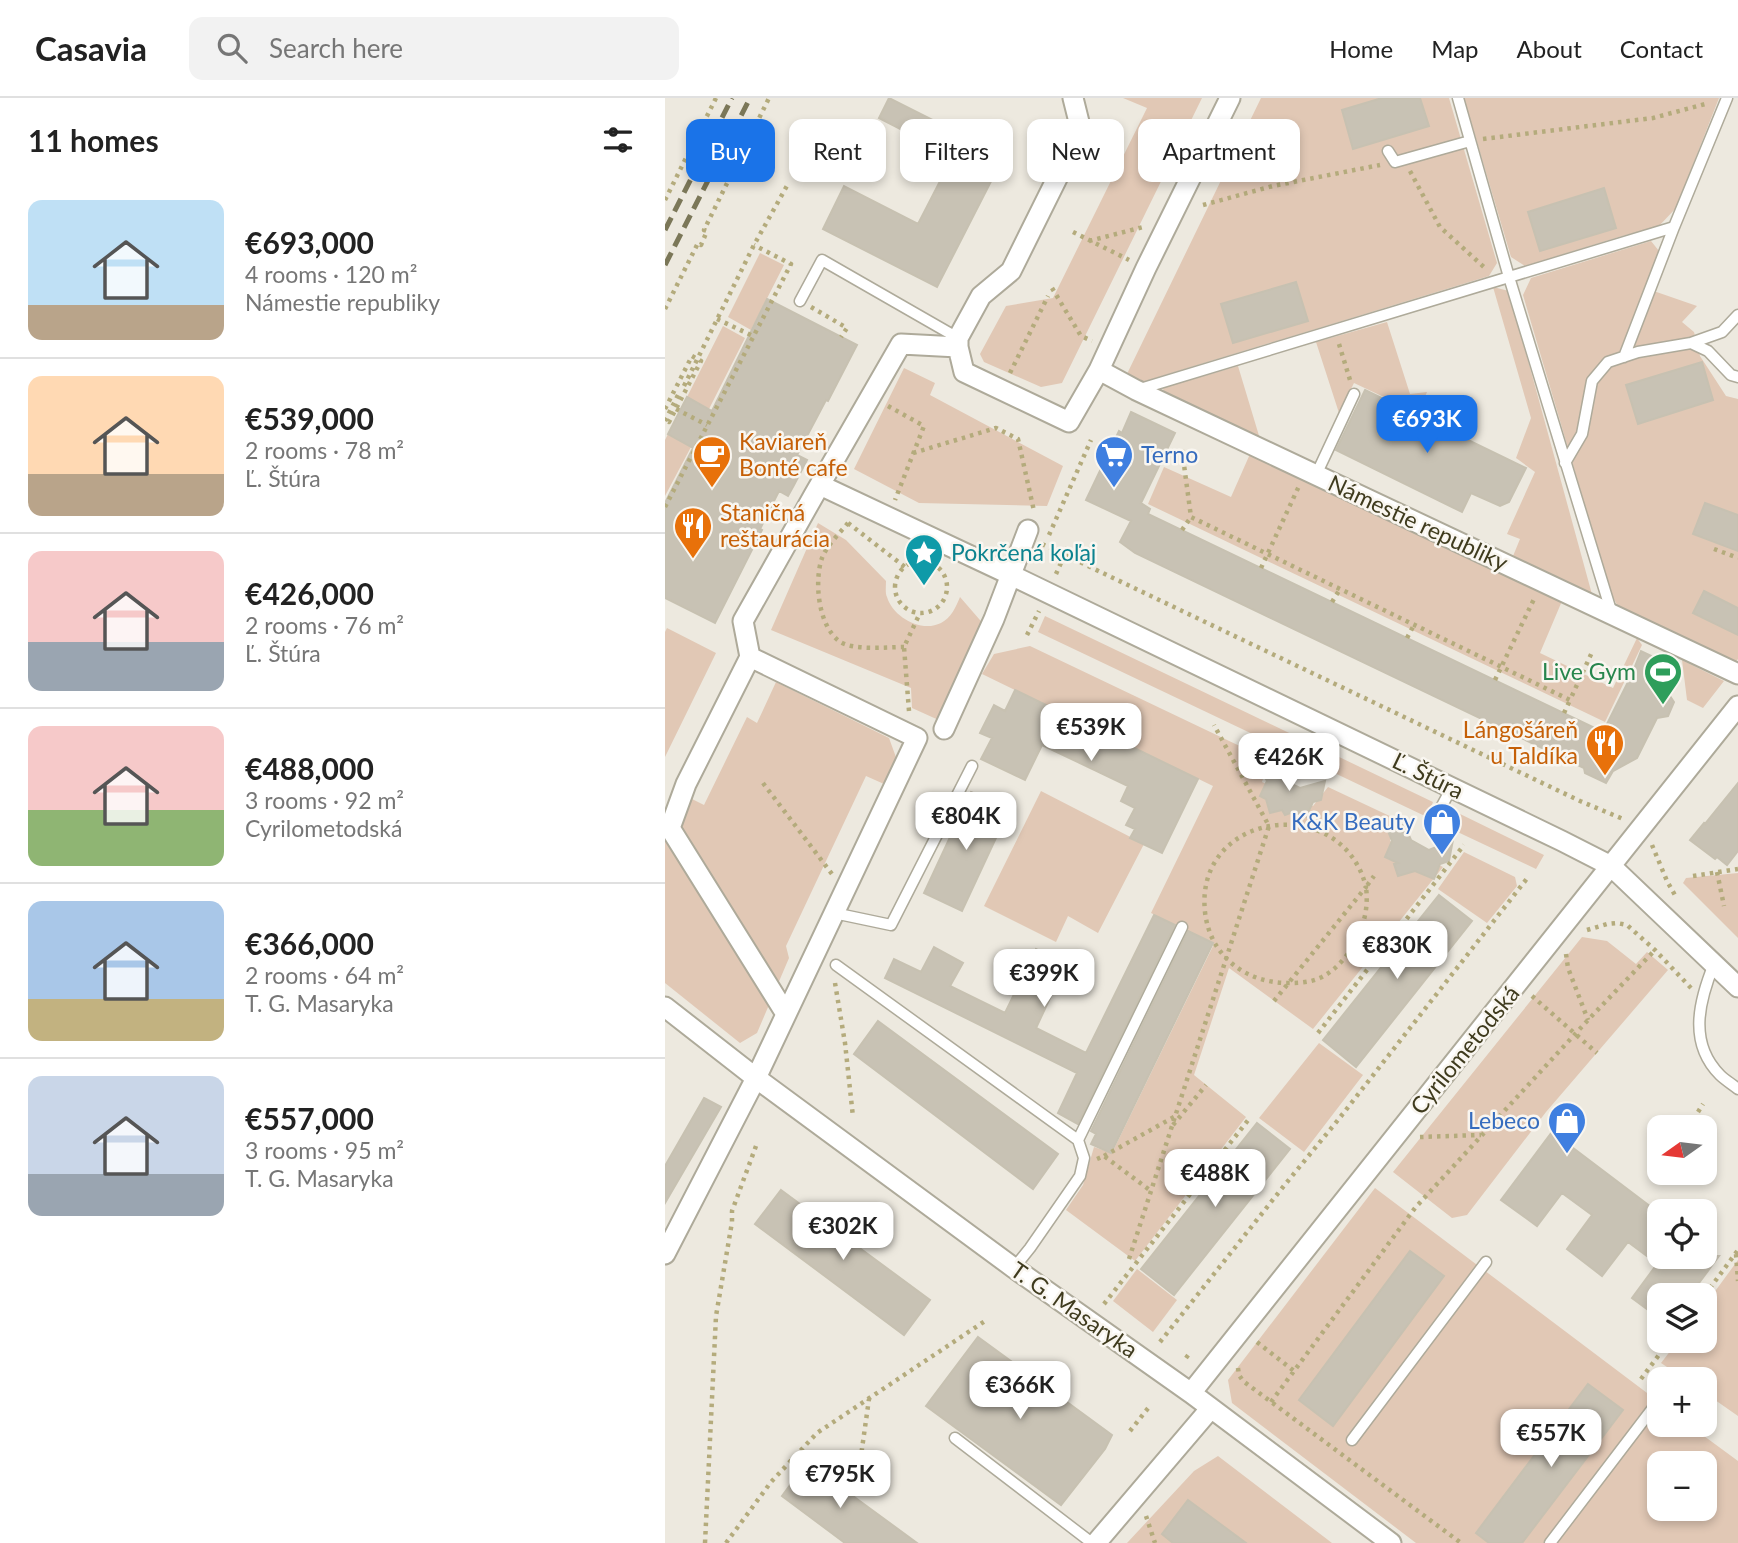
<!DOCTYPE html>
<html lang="en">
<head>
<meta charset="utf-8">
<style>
  body { margin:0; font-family:Lato,sans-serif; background:#f2f2f2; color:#222; height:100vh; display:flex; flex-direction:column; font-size:26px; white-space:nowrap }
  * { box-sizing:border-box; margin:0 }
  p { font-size:23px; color:#767676 }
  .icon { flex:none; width:38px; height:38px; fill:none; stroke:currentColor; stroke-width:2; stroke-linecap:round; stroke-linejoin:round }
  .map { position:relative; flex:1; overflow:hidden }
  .details { display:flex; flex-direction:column; background:#fff; width:665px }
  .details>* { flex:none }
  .top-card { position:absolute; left:21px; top:21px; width:665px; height:63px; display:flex; gap:14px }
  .needle { width:46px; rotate:256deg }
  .buttons { position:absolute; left:982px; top:1017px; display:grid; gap:14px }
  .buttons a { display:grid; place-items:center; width:70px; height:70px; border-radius:14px; background:#fff; box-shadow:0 4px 10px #0003; font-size:35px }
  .price { position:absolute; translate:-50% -60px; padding:0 16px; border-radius:14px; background:#fff; color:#222; font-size:23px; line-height:46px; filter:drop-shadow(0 2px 4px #0008) }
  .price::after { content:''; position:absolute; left:50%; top:42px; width:21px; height:16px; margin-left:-10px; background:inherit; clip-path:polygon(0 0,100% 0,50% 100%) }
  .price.selected { background:#1a73e8; color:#fff }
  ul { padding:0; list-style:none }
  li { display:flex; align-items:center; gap:21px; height:175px; padding:0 28px }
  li+li { border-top:2px solid #e0e0e0 }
  li span { display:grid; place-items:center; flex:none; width:196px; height:140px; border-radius:14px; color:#555 }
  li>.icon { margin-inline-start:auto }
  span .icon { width:84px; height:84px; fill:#fffc; stroke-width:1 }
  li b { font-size:30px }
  h2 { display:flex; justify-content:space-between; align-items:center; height:84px; padding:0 28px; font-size:30px }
  .tag { padding:0 24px; border-radius:14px; background:#fff; box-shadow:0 4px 10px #0003; font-size:24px; line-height:63px }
  .tag.selected { background:#1a73e8; color:#fff }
  header { display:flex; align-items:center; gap:42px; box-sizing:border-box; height:98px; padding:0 35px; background:#fff; border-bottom:2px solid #e0e0e0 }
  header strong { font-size:33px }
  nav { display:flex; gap:38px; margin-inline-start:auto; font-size:24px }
  .search { width:490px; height:63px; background:#f2f2f2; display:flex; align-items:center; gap:18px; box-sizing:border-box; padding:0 24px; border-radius:14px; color:#767676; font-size:26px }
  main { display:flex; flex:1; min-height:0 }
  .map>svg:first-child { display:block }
</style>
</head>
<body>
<header>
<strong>Casavia</strong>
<div class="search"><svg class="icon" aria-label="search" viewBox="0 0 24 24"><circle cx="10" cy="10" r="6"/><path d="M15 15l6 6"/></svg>Search here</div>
<nav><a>Home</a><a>Map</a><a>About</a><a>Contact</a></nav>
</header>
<main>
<section class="details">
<h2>11 homes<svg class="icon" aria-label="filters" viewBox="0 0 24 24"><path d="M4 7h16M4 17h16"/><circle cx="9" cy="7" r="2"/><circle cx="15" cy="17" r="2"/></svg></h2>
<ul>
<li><span style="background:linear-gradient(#bfe0f5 75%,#b9a48a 0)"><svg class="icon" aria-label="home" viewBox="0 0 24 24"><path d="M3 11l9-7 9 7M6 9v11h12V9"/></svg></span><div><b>€693,000</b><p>4 rooms · 120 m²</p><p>Námestie republiky</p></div></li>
<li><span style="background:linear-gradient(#ffd9b3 70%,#b9a48a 0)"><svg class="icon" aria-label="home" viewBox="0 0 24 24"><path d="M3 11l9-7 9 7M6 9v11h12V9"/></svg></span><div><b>€539,000</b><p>2 rooms · 78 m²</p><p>Ľ. Štúra</p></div></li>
<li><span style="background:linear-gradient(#f6c9c9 65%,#9aa5b1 0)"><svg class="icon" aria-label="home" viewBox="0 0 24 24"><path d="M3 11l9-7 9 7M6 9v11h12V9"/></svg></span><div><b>€426,000</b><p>2 rooms · 76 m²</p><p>Ľ. Štúra</p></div></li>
<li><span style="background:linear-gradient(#f6c9c9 60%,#8fb573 0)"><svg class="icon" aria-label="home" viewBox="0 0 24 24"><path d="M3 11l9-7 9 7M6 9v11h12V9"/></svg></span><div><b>€488,000</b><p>3 rooms · 92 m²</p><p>Cyrilometodská</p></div></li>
<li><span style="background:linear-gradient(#a9c7e8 70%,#c2b280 0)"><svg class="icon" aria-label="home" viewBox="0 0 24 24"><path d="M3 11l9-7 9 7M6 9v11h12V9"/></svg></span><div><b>€366,000</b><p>2 rooms · 64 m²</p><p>T. G. Masaryka</p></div></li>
<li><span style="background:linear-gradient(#c9d6e8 70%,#9aa5b1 0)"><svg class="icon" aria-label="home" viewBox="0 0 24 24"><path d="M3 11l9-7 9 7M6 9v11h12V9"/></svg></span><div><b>€557,000</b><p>3 rooms · 95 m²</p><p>T. G. Masaryka</p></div></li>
</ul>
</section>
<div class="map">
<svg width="1073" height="1445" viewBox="0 0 1073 1445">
  <rect width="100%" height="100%" fill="#ede9df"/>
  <path fill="#e1c8b5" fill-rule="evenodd" d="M458 0H537L397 285 376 289 319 264 315 256 341 208 388 200 482 10Z
    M596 0H784L832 165 824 178 477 284 461 278Z
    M799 0H1054L1011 110 994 128 957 138 860 168 846 159Z
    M986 143 994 153 980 190 1032 208 1017 224 1029 234 1035 258 1061 298 1073 301V561L1070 565 955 512 946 496 858 197 866 180Z
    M95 155 119 167 86 232 63 219Z
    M828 189 844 193 928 500 846 463 855 441 842 436 870 374 851 360 866 320Z
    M722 224 745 296 762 294 753 315 689 285 674 315 651 244Z
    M58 228 80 240 44 311 22 299Z
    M573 268 595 341 499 296 498 290Z
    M239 270 270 285 265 297 398 368 382 408 254 405 189 371Z
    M3 336 26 349 0 398V342Z
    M585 356 897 503 875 555 948 590 972 540 977 547 940 624 483 406 499 369 566 399Z
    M153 425 181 442 221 483C221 488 220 495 222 499 228 519 256 535 276 525 286 520 291 509 295 499L321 529 278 624 247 610 246 590 106 532Z
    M380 518 768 704 762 719 373 534Z
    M2 530 51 555 0 659V534Z
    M365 548 604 662 597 684 648 708 663 689 731 721 725 743 778 769 648 931 564 870 529 977 581 1019 470 1163 401 1112 418 1087 429 1049 447 1055 549 846 486 815 548 688 317 576 329 556Z
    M1017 562 1059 583 1038 610 1022 602Z
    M111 584 224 640 232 662 219 686 201 678 121 848 124 860 92 935 75 945 0 885V718L23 699 39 707 82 619 92 625Z
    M376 693 479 746 433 835 403 818 391 844 319 808Z
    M789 713 879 757 871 771 782 729Z
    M799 754 850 779 852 788 822 825 773 791Z
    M1073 775V840L1018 785 1021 780Z
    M917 839 942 843 971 866 982 854 1003 872 881 1014 802 1117 787 1120 728 1074Z
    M654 945 698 977 639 1054 594 1020Z
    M710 1090 994 1304V1326L1024 1327 1073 1363V1445H751L567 1305 563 1282ZM994 1365H1040V1410H994Z
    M1073 1162V1318L1040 1295V1281H1020L996 1265 1013 1243 1040 1242V1207Z
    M472 1171 512 1202 488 1234 448 1203Z
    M553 1358 667 1445H462L529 1373Z"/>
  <path fill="#c8c2b4" stroke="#c7c1b1" stroke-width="2" d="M224 0 339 58 272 189 158 131 179 88 253 126 288 58 214 20Z
    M717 0H755L764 28 688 51 677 12Z
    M939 90 951 130 875 153 863 114Z
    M631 184 643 223 568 245 556 206Z
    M102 201 192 247 163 303 161 302 132 357 142 362 129 387 123 398 114 393 95 431 97 432 50 525 0 500V405L28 350 3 336 22 299 47 313Z
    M1037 264 1048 302 973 326 961 287Z
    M700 292 861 370 844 404 835 408 806 395 797 414 671 352Z
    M466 314 510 335 476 405 485 411 483 416 938 634 967 576 976 553 1014 571 1003 595 1009 604 1003 618 992 620 972 660 948 673 941 685 920 675 919 670 470 455 455 444 466 423 421 402 454 333 457 335Z
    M1040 405 1073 417V453L1028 436Z
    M1039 493 1073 510V537L1028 515Z
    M350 592 533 681 497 755 465 740 470 731 461 727 470 710 456 703 463 688 377 647 360 682 316 661 327 640 315 635 329 607 340 613Z
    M611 658 620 683 635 690 660 683 656 702 648 704 641 719 628 714 620 717 617 712 605 715 601 701 595 698 602 683 598 675Z
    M1073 685V753L1062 767 1052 759 1050 761 1025 742 1039 725 1040 726Z
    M306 694 344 712 297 813 259 795Z
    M730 725 740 728 746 742 764 752 788 742 784 763 775 766 769 781 750 773 733 778 729 766 733 765 720 759 727 743 723 733Z
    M774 797 807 823 691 969 658 942Z
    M489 817 510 827 413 1026 393 1015 412 975 220 880 229 861 256 874 269 849 298 865 285 888 340 915 371 851 401 866 371 930 421 955Z
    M523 833 548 845 446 1055 426 1046 431 1036 426 1033Z
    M213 923 393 1056 368 1091 189 956Z
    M39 1000 56 1009 0 1105V1068Z
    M592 1025 625 1051 509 1197 476 1171Z
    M887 1034 994 1115V1142L982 1158 963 1144 937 1178 902 1151 927 1117 897 1095 872 1128 836 1102Z
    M116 1092 265 1202 239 1237 90 1126Z
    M745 1153 779 1178 668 1328 634 1302Z
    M998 1158H1054L1025 1197H994V1220L967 1200Z
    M313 1239 447 1337 440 1351 396 1407 261 1308Z
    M923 1286 958 1312 857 1445H824L811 1435Z
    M142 1364 192 1401 252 1445H180L117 1398Z
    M523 1402 581 1445H508L497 1436Z"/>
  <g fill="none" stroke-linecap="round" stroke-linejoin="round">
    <defs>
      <path id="lane" d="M793 0 844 179 947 516
        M723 53 730 64 805 43
        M135 203 157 162 293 240
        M1026 245 1043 253 1066 277 1073 279
        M959 259 1009 129
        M475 291 1009 129 1062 0
        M900 365 917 336 927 283 943 264 973 254 1026 245 1057 234 1073 217
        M651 377 689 296
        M765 730 787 689
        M169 815 226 827 307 668
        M1049 866C1034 903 1023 945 1055 977 1060 982 1067 986 1073 991
        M171 867 413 1042 419 1060 415 1078 365 1150 349 1170
        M413 1042 517 829
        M290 1340 427 1445
        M687 1342 821 1164
        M885 1445 994 1302"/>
      <path id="street" d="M408 0 416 32 346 173 316 198 293 240V249L299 274 404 324 434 272 481 170 565 0
        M434 272 471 292 1073 576
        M155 387 346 477 897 743 946 768 1073 889
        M85 559 78 523 149 397 236 246 293 249
        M85 559 21 686 5 730 121 916
        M279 631 329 521 363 432
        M0 909 91 980 349 1170 526 1295 726 1445
        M0 1156 91 980 252 640 85 559
        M526 1295 1073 608
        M431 1445 546 1310"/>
    </defs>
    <use href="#lane" stroke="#aeaa9a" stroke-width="13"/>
    <use href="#street" stroke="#aeaa9a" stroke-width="23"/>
    <path stroke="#b4ab7c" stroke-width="4.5" stroke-dasharray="3.5 5" stroke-linecap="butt" d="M818 41 988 20 1044 5
      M745 73 775 129 820 170
      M0 102 51 0
      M538 107 608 88 715 67
      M408 134 464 162
      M424 143 478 129
      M387 190 416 238 427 243
      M146 209 182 230 176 239
      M0 211 33 145 36 147 42 133 39 132 104 0
      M52 221 88 238
      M674 246 685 282
      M345 275 383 198
      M19 288 89 147 123 86
      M223 308 259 328 230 402
      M0 311 27 258 36 263 4 324 0 322
      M11 311 42 327
      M0 323 13 297
      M517 352 526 419 905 602 928 552
      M248 355 331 330 353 341 369 413
      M0 409 126 166 89 147
      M183 425C174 436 162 447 157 460 149 483 153 527 174 543 187 553 222 549 239 549
      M183 425 240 469
      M517 432 526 419
      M384 437 426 342
      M377 446 915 703 958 721
      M1049 451 1073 460
      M230 489a26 26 0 1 1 52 0a26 26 0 1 1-52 0Z
      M596 470 634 388
      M391 476 403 449
      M667 504 675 491
      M362 537 374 513
      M742 540 749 527
      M830 582 869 501
      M244 613 239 549 255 515
      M899 615 905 602
      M98 685 167 776
      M987 747 1002 783 1011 799
      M1052 774 1059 808
      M1028 778 1073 771
      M922 832 942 826 952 825 962 827 990 852 1026 890
      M901 856 903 870 923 922
      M170 885 180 945 188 1019
      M867 898 932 955
      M609 903 701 789C677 693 529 713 540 814 545 859 582 886 626 885 636 885 647 884 657 879 674 870 687 853 694 835 701 820 703 805 701 789L709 778
      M653 935 799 747
      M1033 1014 1038 1006
      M508 1027 541 987
      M755 1039 816 1037
      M439 1058 509 1019
      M432 1061 439 1058 486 1093
      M1071 1156 1073 1183
      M464 1161 604 728 549 627
      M1040 1197 1073 1152
      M439 1206 584 1021
      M495 1244 618 1089 673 1022 864 778
      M592 1244 629 1273
      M521 1260 524 1256
      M573 1270 574 1277 578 1283 796 1445
      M976 1281 1005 1242
      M606 1304 750 1110 923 922 990 852
      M465 1333 484 1309
      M193 1379 204 1301
      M481 1418 490 1445
      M40 1445 51 1218 67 1124V1113L91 1048
      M61 1445 106 1384 152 1335 320 1223"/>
    <use href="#lane" stroke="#fff" stroke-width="10"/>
    <use href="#street" stroke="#fff" stroke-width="19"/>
    <path stroke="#7b7758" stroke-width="5" stroke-dasharray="14 7" stroke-linecap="butt" d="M0 132 67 0
      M0 167 85 0"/>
  </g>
  <defs>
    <symbol id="cafe-pin" viewBox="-11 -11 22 30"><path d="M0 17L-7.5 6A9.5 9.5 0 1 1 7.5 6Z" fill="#e8710a" stroke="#f9f6f0"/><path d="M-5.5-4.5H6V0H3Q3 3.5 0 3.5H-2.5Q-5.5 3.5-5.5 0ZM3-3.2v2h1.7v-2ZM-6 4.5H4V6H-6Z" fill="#fff"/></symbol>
    <symbol id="supermarket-pin" viewBox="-11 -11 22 30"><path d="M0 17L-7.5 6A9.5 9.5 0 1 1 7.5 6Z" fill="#3f7fe0" stroke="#f9f6f0"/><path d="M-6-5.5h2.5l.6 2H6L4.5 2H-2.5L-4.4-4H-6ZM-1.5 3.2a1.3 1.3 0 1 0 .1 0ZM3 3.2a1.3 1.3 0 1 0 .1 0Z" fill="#fff"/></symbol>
    <symbol id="restaurant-pin" viewBox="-11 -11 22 30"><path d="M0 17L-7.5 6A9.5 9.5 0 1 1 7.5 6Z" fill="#e8710a" stroke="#f9f6f0"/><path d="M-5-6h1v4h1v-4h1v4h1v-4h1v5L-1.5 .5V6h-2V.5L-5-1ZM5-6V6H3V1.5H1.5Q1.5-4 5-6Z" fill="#fff"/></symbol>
    <symbol id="sight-pin" viewBox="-11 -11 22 30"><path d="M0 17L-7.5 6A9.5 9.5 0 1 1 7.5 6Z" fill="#0f9aa8" stroke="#f9f6f0"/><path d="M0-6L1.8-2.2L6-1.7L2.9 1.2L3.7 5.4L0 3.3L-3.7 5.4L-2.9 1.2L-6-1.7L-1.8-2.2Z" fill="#fff"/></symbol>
    <symbol id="stadium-pin" viewBox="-11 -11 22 30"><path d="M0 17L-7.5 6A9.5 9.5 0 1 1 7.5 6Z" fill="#2e9e5b" stroke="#f9f6f0"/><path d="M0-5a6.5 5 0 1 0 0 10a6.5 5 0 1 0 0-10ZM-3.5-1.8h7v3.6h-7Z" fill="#fff"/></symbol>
    <symbol id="shop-pin" viewBox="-11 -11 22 30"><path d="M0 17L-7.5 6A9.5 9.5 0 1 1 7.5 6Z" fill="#3f7fe0" stroke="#f9f6f0"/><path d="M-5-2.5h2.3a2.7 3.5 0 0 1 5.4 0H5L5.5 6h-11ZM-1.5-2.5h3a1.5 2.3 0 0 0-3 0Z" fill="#fff"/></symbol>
  </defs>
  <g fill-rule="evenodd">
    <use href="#cafe-pin" x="25" y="335" width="44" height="60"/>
    <use href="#supermarket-pin" x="427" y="335" width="44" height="60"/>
    <use href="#restaurant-pin" x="6" y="406" width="44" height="60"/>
    <use href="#sight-pin" x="237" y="433" width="44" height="60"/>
    <use href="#stadium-pin" x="976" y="552" width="44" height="60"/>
    <use href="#restaurant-pin" x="918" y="623" width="44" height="60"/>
    <use href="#shop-pin" x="755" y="702" width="44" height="60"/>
    <use href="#shop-pin" x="880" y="1001" width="44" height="60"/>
  </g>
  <g text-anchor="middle" stroke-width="5" stroke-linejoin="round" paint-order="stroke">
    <g font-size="23" fill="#c56008" stroke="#f9f6f0" text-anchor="start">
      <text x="74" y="352">Kaviareň<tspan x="74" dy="26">Bonté cafe</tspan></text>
      <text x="55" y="423">Staničná<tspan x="55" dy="26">reštaurácia</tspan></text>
      <text x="913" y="640" text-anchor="end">Lángošáreň<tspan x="913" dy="26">u Taldíka</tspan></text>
    </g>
    <g font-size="23" fill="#366cbe" stroke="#f9f6f0" text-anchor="end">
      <text x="476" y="365" text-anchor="start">Terno</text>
      <text x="750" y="732">K&amp;K Beauty</text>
      <text x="875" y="1031">Lebeco</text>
    </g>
    <g font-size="23" fill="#3f3b1e" stroke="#f9f6f0">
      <text transform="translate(753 425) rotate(25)" y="8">Námestie republiky</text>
      <text transform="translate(763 678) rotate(26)" y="8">Ľ. Štúra</text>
      <text transform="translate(800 952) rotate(-51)" y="8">Cyrilometodská</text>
      <text transform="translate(409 1212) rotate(35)" y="8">T. G. Masaryka</text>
    </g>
    <g font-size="23" fill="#0d838f" stroke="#f9f6f0" text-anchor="start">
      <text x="286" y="463">Pokrčená koľaj</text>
    </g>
    <g font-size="23" fill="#27864d" stroke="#f9f6f0" text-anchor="end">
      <text x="971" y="582">Live Gym</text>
    </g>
  </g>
</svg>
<div class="buttons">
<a><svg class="needle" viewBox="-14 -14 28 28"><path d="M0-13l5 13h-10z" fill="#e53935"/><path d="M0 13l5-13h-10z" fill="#767676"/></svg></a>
<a><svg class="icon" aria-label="locate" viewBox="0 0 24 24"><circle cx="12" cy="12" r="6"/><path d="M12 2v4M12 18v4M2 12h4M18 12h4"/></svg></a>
<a><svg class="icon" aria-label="layers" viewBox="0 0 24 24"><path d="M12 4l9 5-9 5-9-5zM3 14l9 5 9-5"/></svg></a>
<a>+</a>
<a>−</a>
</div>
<b class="price selected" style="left:762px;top:357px">€693K</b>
<b class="price" style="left:426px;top:665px">€539K</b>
<b class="price" style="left:624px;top:695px">€426K</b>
<b class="price" style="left:301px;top:754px">€804K</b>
<b class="price" style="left:732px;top:883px">€830K</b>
<b class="price" style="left:379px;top:911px">€399K</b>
<b class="price" style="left:550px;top:1111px">€488K</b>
<b class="price" style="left:178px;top:1164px">€302K</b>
<b class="price" style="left:355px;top:1323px">€366K</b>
<b class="price" style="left:886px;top:1371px">€557K</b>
<b class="price" style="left:175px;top:1412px">€795K</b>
<div class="top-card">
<a class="tag selected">Buy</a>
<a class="tag">Rent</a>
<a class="tag">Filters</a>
<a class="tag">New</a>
<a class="tag">Apartment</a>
</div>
</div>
</main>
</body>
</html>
